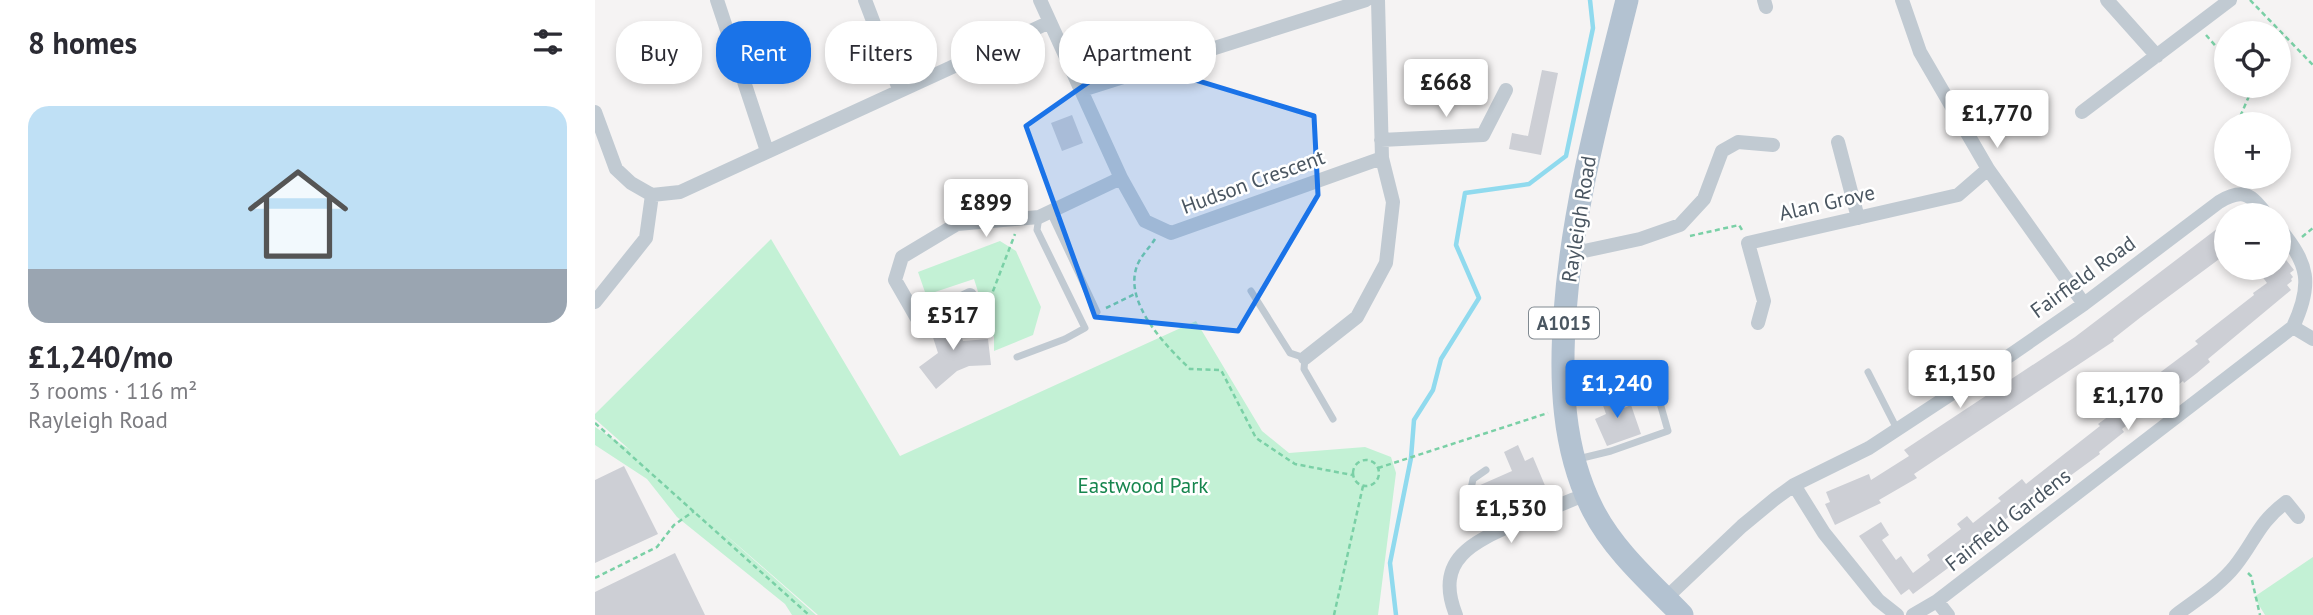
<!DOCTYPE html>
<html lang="en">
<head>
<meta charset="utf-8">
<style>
  body { margin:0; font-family:"PT Sans",sans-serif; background:#f2f2f3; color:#2b2b33; height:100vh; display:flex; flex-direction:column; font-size:26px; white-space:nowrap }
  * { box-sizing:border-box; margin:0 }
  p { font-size:23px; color:#7c7c81 }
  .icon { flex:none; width:38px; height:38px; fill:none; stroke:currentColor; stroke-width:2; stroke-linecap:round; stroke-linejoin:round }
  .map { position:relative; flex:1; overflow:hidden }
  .details { display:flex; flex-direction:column; background:#fff; width:595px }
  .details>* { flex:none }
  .guide { position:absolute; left:21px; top:21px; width:665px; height:63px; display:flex; gap:14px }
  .controls { position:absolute; left:1619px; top:21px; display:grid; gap:14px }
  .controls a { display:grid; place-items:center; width:77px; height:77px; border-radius:50%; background:#fff; box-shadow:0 4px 10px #0003; font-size:35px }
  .price { position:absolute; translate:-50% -60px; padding:0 16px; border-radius:7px; background:#fff; color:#222; font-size:23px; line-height:46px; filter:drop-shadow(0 2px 4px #0008) }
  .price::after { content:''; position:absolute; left:50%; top:42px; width:21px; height:16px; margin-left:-10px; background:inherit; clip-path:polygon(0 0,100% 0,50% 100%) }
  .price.current { background:#1a73e8; color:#fff }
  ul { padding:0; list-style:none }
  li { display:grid; align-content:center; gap:14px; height:371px; padding:0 28px }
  li span { display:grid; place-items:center; height:217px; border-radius:21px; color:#555 }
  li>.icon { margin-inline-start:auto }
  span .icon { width:126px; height:126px; fill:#fffc; stroke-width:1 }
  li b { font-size:30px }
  h2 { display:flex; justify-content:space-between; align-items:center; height:84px; padding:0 28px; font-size:30px }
  .tag { padding:0 24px; border-radius:28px; background:#fff; box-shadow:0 4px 10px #0003; font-size:24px; line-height:63px }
  .tag.current { background:#1a73e8; color:#fff }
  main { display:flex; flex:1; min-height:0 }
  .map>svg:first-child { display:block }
</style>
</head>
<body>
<main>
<section class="details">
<h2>8 homes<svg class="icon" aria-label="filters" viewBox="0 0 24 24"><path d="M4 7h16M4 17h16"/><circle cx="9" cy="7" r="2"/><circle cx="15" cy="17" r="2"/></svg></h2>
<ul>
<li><span style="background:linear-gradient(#bfe0f5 75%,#9aa5b1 0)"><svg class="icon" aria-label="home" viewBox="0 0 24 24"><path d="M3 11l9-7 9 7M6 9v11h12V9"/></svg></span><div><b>£1,240/mo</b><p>3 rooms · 116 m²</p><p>Rayleigh Road</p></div></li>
</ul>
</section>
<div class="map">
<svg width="1718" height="615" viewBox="0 0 1718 615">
  <rect width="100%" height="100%" fill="#f5f3f3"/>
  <path fill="#c3f1d5" d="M176 239 305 456 601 321 667 431 694 453 770 447 796 457 801 473 783 615H223L124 529 221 615H197L190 604 82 517 52 479 0 445V427L35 450 0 419V414Z
    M405 241 421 251 446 307 438 335 399 351V336L386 337 374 315 385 298 379 279 331 295 323 272Z
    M1718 557V615H1670L1659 597Z"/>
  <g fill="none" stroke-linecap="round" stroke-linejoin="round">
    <path stroke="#90daee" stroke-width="4.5" d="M801 615 795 563 816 458 819 420 838 390 846 359 884 298 861 245 870 193 934 184 971 156 998 28 995 0"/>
  </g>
  <path fill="#cdcfd5" d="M947 70 963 73 946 155 914 149 917 133 933 136Z
    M477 115 488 143 467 151 456 123Z
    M1623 228 1631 238V254L1546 317 1518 339 1519 341 1319 474 1322 478 1284 500 1286 503 1240 525 1230 504 1235 502 1231 492 1274 474 1276 480 1314 456 1309 450 1480 337Z
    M1684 251 1699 270 1695 273 1698 277 1696 279 1697 281 1692 285 1696 290 1613 359 1615 362 1602 373 1589 383 1588 381 1527 429 1529 432 1504 452 1505 454 1419 517 1417 514 1370 551 1372 554 1318 594 1314 589 1306 595 1264 536 1286 522 1294 535 1287 540 1301 560 1306 556 1318 573 1335 560 1332 555 1366 529 1362 524 1372 516 1378 523 1406 501 1403 498 1427 479 1431 484 1505 426 1503 424 1518 413 1515 410 1603 344 1600 341 1659 295 1658 293 1672 283 1661 268H1684Z
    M358 314 368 341 393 339 396 365 374 366 362 371 341 389 324 367 343 353 334 325Z
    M1023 391 1029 408 1036 405 1046 434 1012 446 1000 419 1011 414 1005 397Z
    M923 445 930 461 938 457 951 488 935 495 931 487 890 505 883 486 917 471 909 452Z
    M29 466 63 534 0 563V480Z
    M80 553 110 615H0V592Z"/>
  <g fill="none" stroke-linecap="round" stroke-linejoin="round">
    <path stroke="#7ad0a6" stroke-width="2.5" stroke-dasharray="5 3.5" stroke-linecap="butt" d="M1655 0 1718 65
      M1611 35 1631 58
      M1642 124 1657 89 1654 86
      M1095 236 1144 225 1147 230
      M1707 237 1718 228
      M560 239C555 247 545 257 542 266 528 303 572 347 595 369L626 370 661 438 700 464 757 475
      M511 308 540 294
      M364 316 370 328 383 330 420 234
      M0 423 214 615
      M758 473a13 13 0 1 1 26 0a13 13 0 1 1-26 0Z
      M783 468 953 413
      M1653 573 1656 576 1665 615
      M0 578 62 547 79 525 99 511
      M739 615 768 486"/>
    <path stroke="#c1cad2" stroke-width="7" d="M455 212 502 312
      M656 291 695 353 710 358 709 369 738 419
      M422 357 470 339 490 328 442 230 444 217
      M1273 372 1302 429
      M983 459 1016 451 1073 431 1065 403
      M891 470 878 479 876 489 896 534"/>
    <path stroke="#c1cad2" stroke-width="14" d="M122 0 172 151
      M270 0 304 89
      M445 0 526 178 550 221 576 233 787 158
      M1169 0 1171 7
      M1307 0 1325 52 1393 169 1489 304
      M1512 0 1562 56
      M487 90 771 0
      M0 112 21 169 36 183 57 195 85 192 455 22
      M1487 112 1635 0
      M786 140 888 135 911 90
      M1243 142 1263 218
      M975 254 1045 239 1085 225 1109 199 1127 151 1143 142 1178 145
      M375 295 323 320 300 280 307 257 362 224 444 217 526 178
      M0 302 51 238 57 195
      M1163 323 1169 301 1153 243 1363 195 1393 169
      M1698 327 1718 339
      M710 358 762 317 791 263 798 202 787 158 783 0
      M1199 485 1229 533 1283 600 1302 615
      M1071 598 1147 526 1181 498 1199 485 1274 448 1414 356 1489 304 1624 202C1649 187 1656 195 1672 215
      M1342 601 1353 615
      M861 615C838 558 880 541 924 522 946 513 968 503 990 495
      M1318 615 1342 601 1698 327C1718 284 1714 264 1684 228
      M1581 615C1601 600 1625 585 1640 566 1660 541 1663 523 1691 502L1703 517"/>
    <path stroke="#b3c2d1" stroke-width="23" d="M1032 0C1006 105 978 204 970 312 965 379 967 449 998 510 1019 551 1055 582 1087 615"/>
  </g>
  <path fill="#1a73e8" fill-opacity="0.2" stroke="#1a73e8" stroke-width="5" stroke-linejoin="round" d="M528 58 719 116 723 195 643 331 500 317 431 126Z"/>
  <g text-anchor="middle" stroke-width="5" stroke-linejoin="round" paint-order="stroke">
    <rect fill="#fff" stroke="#808990" stroke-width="2" x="934" y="307.5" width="70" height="31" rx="5"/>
    <g font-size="19" font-weight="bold" fill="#4a5661">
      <text x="969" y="330">A1015</text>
    </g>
    <g font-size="21" fill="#4a5661" stroke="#fff">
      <text transform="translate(658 182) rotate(-20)" y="7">Hudson Crescent</text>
      <text transform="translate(1232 203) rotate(-13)" y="7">Alan Grove</text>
      <text transform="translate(984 219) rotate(-81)" y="7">Rayleigh Road</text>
      <text transform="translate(1488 277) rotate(-36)" y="7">Fairfield Road</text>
      <text transform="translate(1413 520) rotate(-38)" y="7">Fairfield Gardens</text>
    </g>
    <g font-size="21" fill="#17864f" stroke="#fff">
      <text x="548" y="493">Eastwood Park</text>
    </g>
  </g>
</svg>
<div class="controls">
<a><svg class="icon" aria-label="locate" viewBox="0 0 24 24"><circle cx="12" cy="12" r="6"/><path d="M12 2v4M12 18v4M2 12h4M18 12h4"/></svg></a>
<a>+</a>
<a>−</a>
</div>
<b class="price" style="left:851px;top:119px">£668</b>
<b class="price" style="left:1402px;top:150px">£1,770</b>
<b class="price" style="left:391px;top:239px">£899</b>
<b class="price" style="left:358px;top:352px">£517</b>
<b class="price" style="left:1365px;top:410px">£1,150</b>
<b class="price current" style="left:1022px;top:420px">£1,240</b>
<b class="price" style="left:1533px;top:432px">£1,170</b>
<b class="price" style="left:916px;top:545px">£1,530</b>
<div class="guide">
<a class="tag">Buy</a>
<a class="tag current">Rent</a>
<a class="tag">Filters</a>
<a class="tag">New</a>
<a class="tag">Apartment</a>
</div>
</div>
</main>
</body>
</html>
